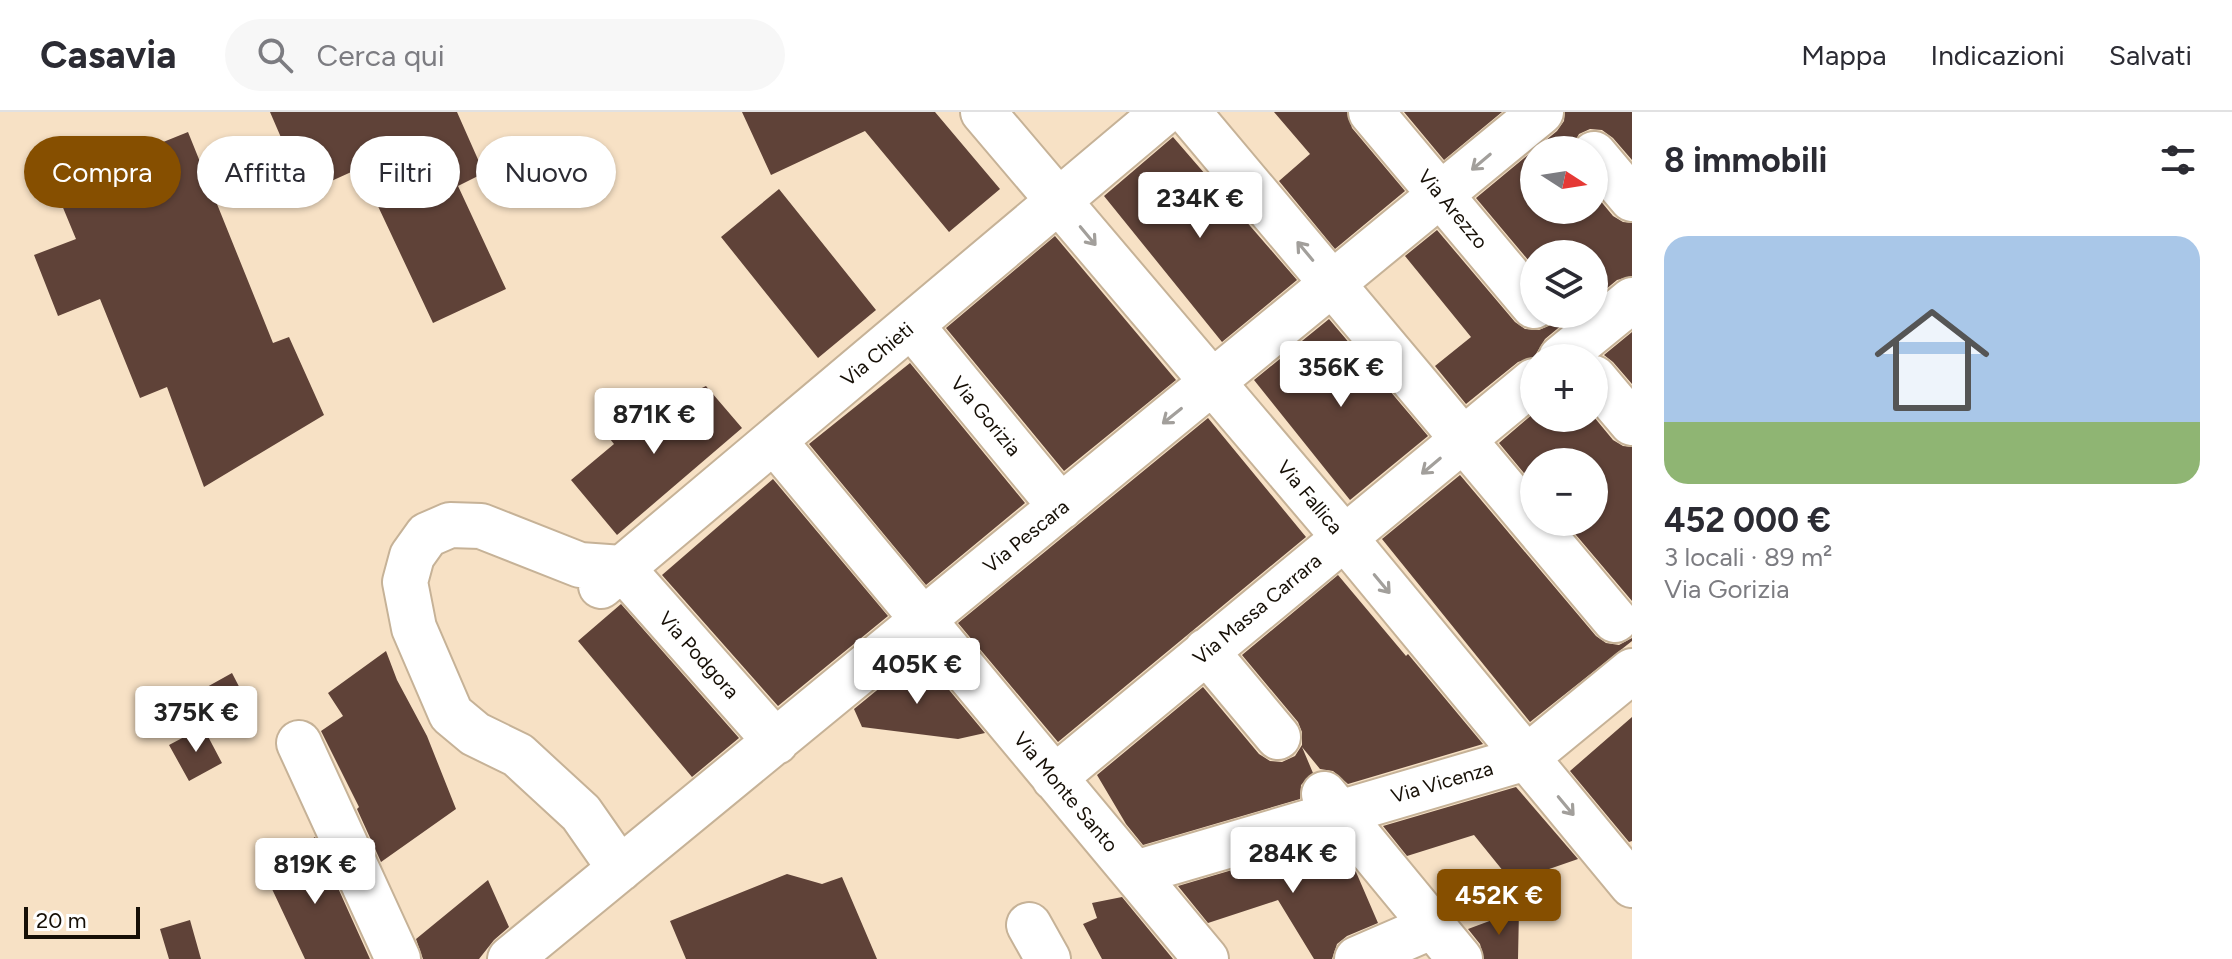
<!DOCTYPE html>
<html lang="it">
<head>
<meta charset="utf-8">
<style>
  body { margin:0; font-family:Figtree,sans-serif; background:#f7f7f7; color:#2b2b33; height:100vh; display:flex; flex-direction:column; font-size:30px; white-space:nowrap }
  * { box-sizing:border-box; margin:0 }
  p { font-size:26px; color:#7c7c81 }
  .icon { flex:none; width:44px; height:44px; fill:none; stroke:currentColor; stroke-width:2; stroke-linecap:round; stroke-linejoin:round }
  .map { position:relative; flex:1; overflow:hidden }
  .sheet { display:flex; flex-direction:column; background:#fff; width:600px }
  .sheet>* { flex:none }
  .hud { position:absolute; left:24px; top:24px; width:760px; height:72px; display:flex; gap:16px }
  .needle { width:52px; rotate:102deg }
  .tools { position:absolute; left:1520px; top:24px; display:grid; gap:16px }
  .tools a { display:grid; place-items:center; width:88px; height:88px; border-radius:50%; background:#fff; box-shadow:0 2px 6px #0004; font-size:40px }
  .scale { position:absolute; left:24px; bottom:20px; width:116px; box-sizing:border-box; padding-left:8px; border:4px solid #160f06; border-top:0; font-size:22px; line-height:28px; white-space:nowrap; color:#160f06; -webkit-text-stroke:6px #fff; paint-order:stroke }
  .price { position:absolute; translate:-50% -68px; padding:0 18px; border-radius:8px; background:#fff; color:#222; font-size:26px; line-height:52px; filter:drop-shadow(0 2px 4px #0008) }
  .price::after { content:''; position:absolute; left:50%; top:48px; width:24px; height:18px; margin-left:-12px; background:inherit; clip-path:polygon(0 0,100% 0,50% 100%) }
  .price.current { background:#864f00; color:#fff }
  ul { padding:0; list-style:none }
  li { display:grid; align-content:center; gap:16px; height:424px; padding:0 32px }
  li span { display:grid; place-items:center; height:248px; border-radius:24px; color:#555 }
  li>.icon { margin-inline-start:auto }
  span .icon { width:144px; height:144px; fill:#fffc; stroke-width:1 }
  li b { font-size:34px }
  h2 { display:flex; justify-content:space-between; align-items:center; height:96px; padding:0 32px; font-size:34px }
  .chip { padding:0 28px; border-radius:36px; background:#fff; box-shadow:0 2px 6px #0004; font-size:28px; line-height:72px }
  .chip.current { background:#864f00; color:#fff }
  header { display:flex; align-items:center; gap:48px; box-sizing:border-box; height:112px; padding:0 40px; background:#fff; border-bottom:2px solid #e1e1e2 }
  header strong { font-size:38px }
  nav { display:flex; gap:44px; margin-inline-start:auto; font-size:28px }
  .search { width:560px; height:72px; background:#f7f7f7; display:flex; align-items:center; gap:20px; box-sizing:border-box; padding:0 28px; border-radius:44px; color:#7c7c81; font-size:30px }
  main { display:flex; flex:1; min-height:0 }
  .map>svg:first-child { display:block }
</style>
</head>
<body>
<header>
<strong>Casavia</strong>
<div class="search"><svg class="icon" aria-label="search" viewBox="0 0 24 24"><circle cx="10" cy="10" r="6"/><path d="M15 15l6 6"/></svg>Cerca qui</div>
<nav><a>Mappa</a><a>Indicazioni</a><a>Salvati</a></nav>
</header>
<main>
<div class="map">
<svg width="1632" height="847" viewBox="0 0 1632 847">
  <rect width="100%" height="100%" fill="#f7e1c5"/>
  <path fill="#5f4238" d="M270 0H457L484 61 458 74 506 177 433 211 360 56 305 81Z
    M742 0H935L1000 77 949 120 865 19 771 63Z
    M1274 0H1347L1352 16 1405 79 1335 137 1279 69 1310 42Z
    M1404 0H1502L1444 48Z
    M1565 0H1632V48L1613 26 1602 18 1590 17 1579 22 1570 38H1534L1557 19 1564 9Z
    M188 20 273 231 289 225 324 303 204 375 167 275 140 286 100 187 58 204 34 143 76 127 54 74Z
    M1173 25 1297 168 1222 230 1104 84Z
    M1534 38V98H1594V81L1613 104 1623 110 1632 111V164L1617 168 1594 187V142H1534V155L1476 86Z
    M779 77 876 198 818 246 721 125Z
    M1437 118 1515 210 1525 217 1539 218 1551 213 1558 202H1575L1545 227 1534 245 1518 250 1466 292 1435 254 1471 225 1405 144Z
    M1055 124 1176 268 1064 359 946 216Z
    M1329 207 1428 324 1350 388 1254 268Z
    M1632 220V272L1613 250 1604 243Z
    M910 251 1025 391 926 473 809 332Z
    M706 274 742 316 617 423 571 368 614 332 606 322Z
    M1534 301V306L1594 305 1613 328 1623 334 1632 335V489L1565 410H1594V350H1534V373L1499 331Z
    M1208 306 1306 425 1058 630 958 511Z
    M1460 363 1596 524 1606 531 1619 533 1632 526V529L1530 610 1382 427Z
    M773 367 888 504 778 594 662 463Z
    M1338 463 1406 544 1408 542 1483 632 1348 672 1333 659 1320 657 1302 635 1313 661 1301 673 1300 687 1143 733 1126 712 1097 663 1203 575 1259 642 1270 649 1282 650 1295 644 1302 633V620L1298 610 1242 543Z
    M621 492 739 626 692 665 578 529Z
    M386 539 397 568 427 624 456 697 381 750 357 697 359 695 321 619 343 604 328 581Z
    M920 543 985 621 958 627 862 615 854 597Z
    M232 561 247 590 205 614 189 585Z
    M1632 605V729L1629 730 1570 659Z
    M203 615 222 651 189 669 169 633Z
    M1516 675 1578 747 1512 770 1474 723 1407 744 1383 714Z
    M315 725 370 847H305L264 760Z
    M1331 729 1356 760 1378 811 1347 824 1337 832 1332 847H1314L1278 788 1208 811 1178 774Z
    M787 762 822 772 842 765 877 847H686L670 809Z
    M488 768 509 815 494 828 479 847H423L416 827Z
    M1122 785 1173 847H1102L1083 812 1097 806 1092 791Z
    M1519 798 1518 847H1484L1480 832 1468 817Z
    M190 808 201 847H169L160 817Z"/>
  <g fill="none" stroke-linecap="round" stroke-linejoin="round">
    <defs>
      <path id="minor" d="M983 0 1344 425 1632 773
        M1188 0 1615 508
        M1371 0 1534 194
        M1594 42 1632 87
        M911 213 1061 395
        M1561 246 1632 188
        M1594 266 1632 311
        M774 329 1206 847
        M601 474 1164 0
        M1206 539 1278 625
        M299 631 398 847
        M1054 666 1534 269
        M1324 682 1460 847
        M620 757 581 701 518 643 475 622 451 602 414 516 405 470 412 444 427 423 450 413 481 414 580 453 622 456 776 630
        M1135 761 1526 646 1632 559
        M1029 813 1048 847
        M510 847 1541 0
        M1357 847 1433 814"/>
    </defs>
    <use href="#minor" stroke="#c6b297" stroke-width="48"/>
    <use href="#minor" stroke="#fff" stroke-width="44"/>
  </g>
  <defs><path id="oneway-shaft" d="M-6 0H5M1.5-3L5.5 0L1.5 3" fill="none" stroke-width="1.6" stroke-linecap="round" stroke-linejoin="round" transform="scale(2)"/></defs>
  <g stroke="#a29f9b">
    <use href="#oneway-shaft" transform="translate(1481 50) rotate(140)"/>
    <use href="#oneway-shaft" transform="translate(1088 124) rotate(50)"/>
    <use href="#oneway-shaft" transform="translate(1305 139) rotate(-130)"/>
    <use href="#oneway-shaft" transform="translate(1172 304) rotate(141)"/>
    <use href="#oneway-shaft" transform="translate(1431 354) rotate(140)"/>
    <use href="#oneway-shaft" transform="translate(1382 472) rotate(50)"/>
    <use href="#oneway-shaft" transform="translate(1566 694) rotate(50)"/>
  </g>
  <g text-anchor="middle" stroke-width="8" stroke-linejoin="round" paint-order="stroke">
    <g font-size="20" fill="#160f06" stroke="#fff">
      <text transform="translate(1453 97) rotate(50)" y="7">Via Arezzo</text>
      <text transform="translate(877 242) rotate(-40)" y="7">Via Chieti</text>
      <text transform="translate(986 304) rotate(50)" y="7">Via Gorizia</text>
      <text transform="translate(1310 385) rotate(50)" y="7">Via Fallica</text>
      <text transform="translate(1026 424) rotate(-39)" y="7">Via Pescara</text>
      <text transform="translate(1257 497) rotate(-40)" y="7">Via Massa Carrara</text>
      <text transform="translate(699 543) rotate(48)" y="7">Via Podgora</text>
      <text transform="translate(1442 670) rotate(-16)" y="7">Via Vicenza</text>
      <text transform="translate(1066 680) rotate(50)" y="7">Via Monte Santo</text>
    </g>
  </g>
</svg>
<div class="tools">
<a><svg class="needle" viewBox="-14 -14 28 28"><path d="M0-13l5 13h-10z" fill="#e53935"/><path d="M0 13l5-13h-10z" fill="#7c7c81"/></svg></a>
<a><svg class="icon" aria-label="layers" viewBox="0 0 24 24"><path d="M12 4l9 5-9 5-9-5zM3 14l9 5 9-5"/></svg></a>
<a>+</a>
<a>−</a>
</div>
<div class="scale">20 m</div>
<b class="price" style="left:1200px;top:128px">234K €</b>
<b class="price" style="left:1341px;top:297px">356K €</b>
<b class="price" style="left:654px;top:344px">871K €</b>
<b class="price" style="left:917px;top:594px">405K €</b>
<b class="price" style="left:196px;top:642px">375K €</b>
<b class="price" style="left:1293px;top:783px">284K €</b>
<b class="price" style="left:315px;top:794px">819K €</b>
<b class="price current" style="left:1499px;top:825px">452K €</b>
<div class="hud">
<a class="chip current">Compra</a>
<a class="chip">Affitta</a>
<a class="chip">Filtri</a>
<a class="chip">Nuovo</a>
</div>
</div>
<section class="sheet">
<h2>8 immobili<svg class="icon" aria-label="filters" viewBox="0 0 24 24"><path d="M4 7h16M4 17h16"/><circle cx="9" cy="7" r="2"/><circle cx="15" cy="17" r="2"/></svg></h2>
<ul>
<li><span style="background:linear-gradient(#a9c7e8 75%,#8fb573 0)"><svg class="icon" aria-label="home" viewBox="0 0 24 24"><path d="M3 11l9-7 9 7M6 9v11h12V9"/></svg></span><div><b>452 000 €</b><p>3 locali · 89 m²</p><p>Via Gorizia</p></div></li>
</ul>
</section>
</main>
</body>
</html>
